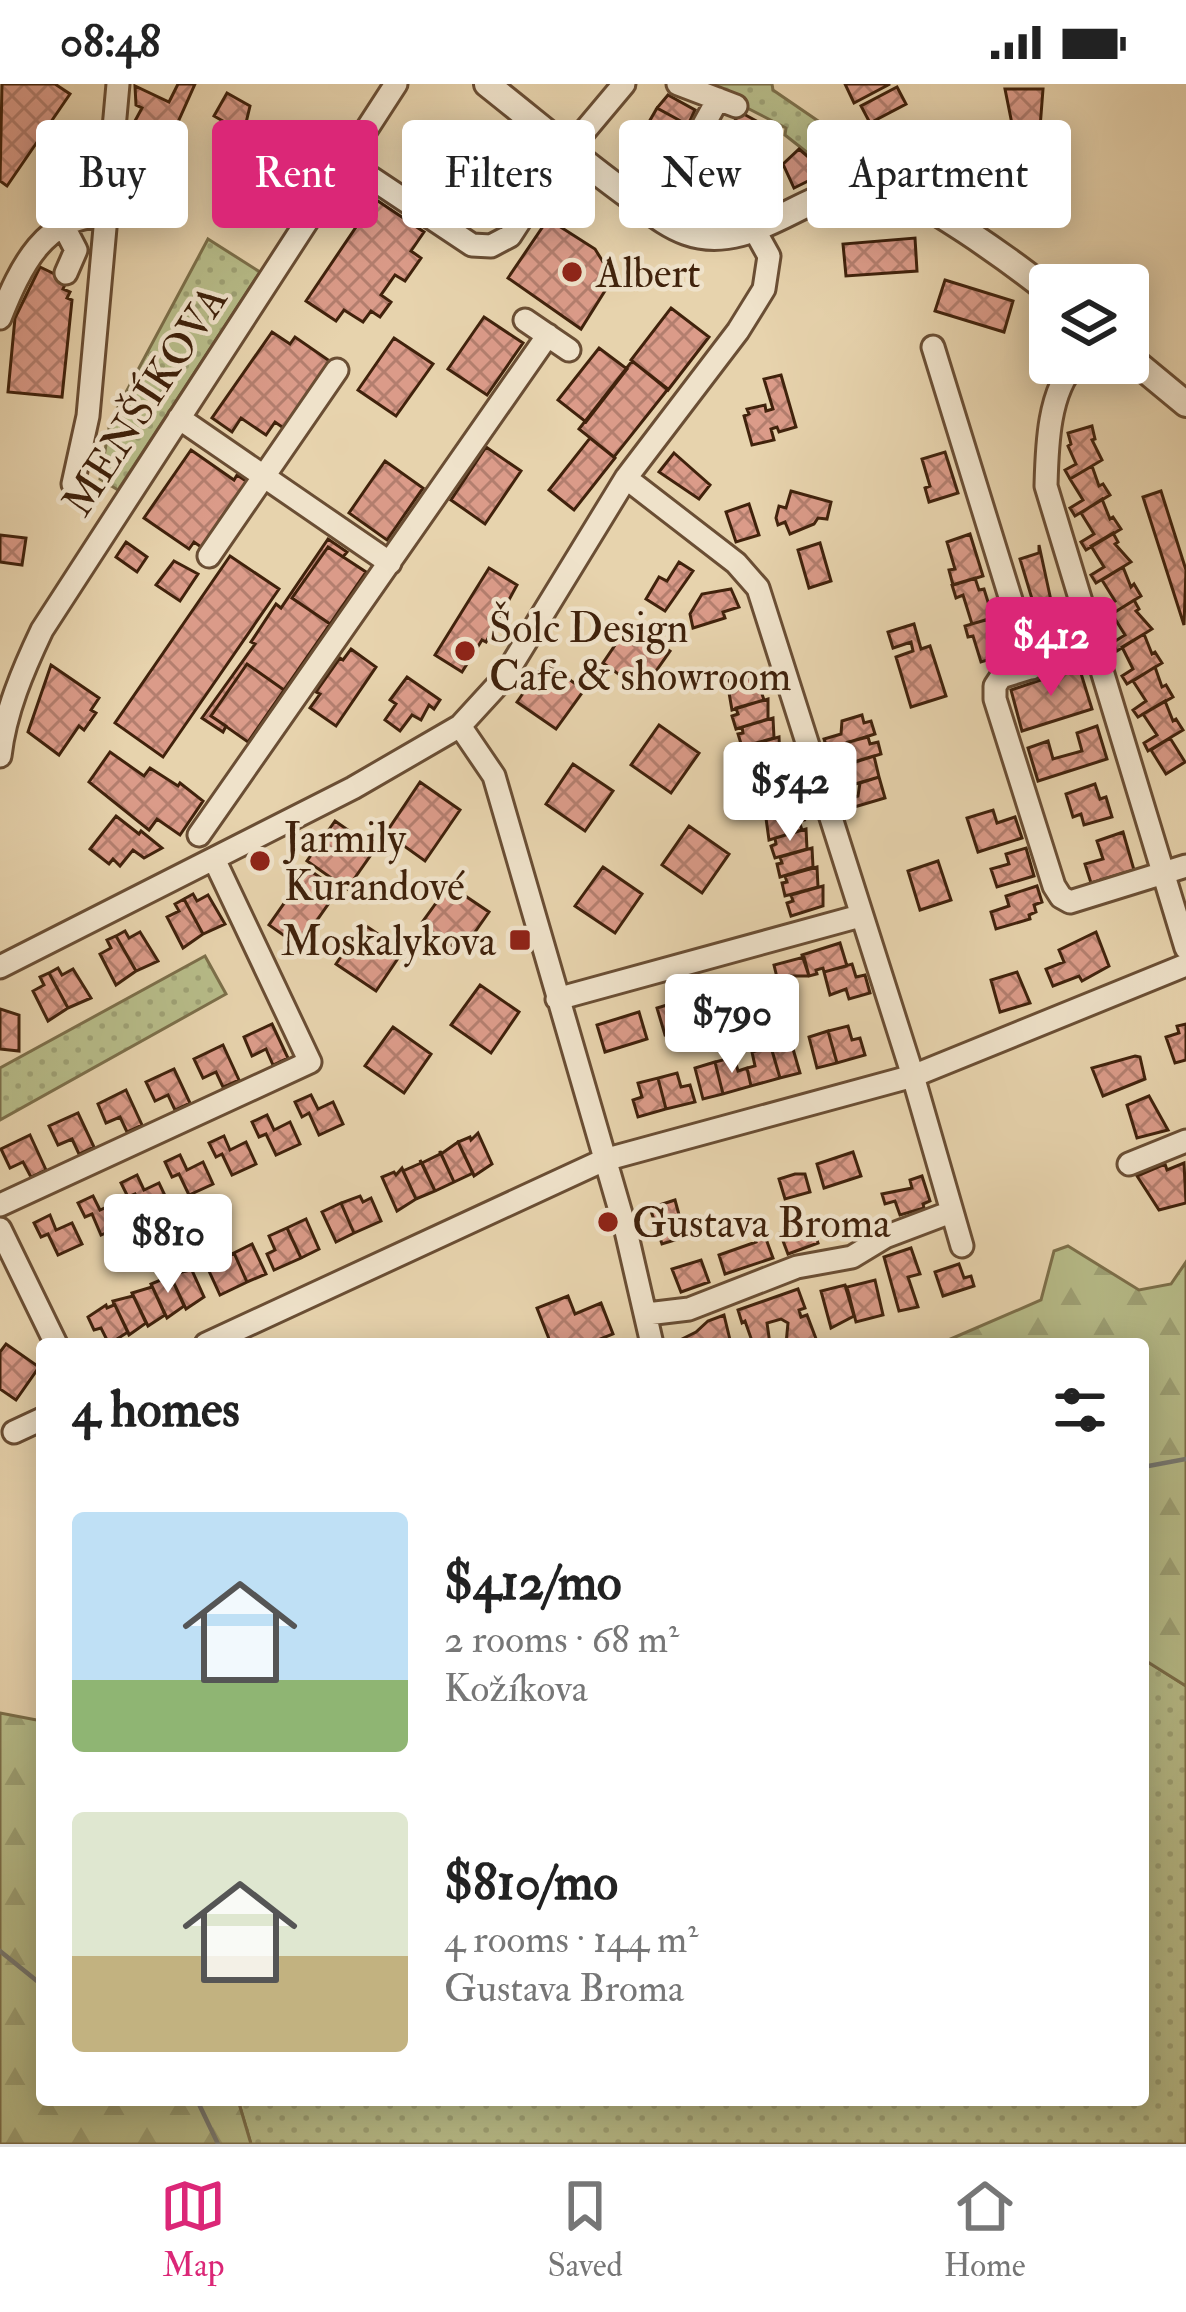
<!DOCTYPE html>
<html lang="en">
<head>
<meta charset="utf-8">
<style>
  body { margin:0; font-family:"IM FELL Double Pica",serif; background:#f6f6f6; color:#222; height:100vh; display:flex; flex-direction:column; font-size:45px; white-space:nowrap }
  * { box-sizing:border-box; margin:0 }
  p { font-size:39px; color:#767676 }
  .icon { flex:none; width:66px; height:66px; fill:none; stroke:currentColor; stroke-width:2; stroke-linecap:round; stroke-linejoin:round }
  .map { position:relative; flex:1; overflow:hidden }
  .side { position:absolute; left:36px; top:1254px; width:1113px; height:768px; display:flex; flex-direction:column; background:#fff; border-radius:12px; box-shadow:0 6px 30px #0003 }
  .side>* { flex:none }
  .top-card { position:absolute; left:36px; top:36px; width:1116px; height:108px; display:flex; gap:24px }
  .fabs { position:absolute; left:1029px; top:180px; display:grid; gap:24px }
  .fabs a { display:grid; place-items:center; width:120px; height:120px; border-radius:12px; background:#fff; box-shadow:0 6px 30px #0003; font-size:60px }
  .price { position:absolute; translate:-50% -102px; padding:0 27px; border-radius:12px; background:#fff; color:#222; font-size:39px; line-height:78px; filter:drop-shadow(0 3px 6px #0008) }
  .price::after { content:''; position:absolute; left:50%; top:72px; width:36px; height:27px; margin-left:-18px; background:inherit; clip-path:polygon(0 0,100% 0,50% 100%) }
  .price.selected { background:#db2777; color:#fff }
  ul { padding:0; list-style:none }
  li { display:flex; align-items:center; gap:36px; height:300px; padding:0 36px }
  li span { display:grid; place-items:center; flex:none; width:336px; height:240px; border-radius:12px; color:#555 }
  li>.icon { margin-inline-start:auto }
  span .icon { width:144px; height:144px; fill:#fffc; stroke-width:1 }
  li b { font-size:51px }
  h2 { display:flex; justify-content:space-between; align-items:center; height:144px; padding:0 36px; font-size:51px }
  .pill { padding:0 42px; border-radius:12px; background:#fff; box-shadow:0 6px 30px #0003; font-size:42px; line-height:108px }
  .pill.selected { background:#db2777; color:#fff }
  .status { display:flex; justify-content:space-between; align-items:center; height:84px; padding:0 60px; background:#fff; direction:ltr }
  .status svg { height:33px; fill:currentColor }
  .tabs { display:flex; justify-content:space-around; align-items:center; height:168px; border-top:3px solid #e0e0e0; background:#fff; font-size:33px; color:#767676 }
  .tabs a { display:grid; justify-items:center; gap:6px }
  .tabs .selected { color:#db2777 }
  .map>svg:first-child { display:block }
</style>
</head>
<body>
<div class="status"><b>08:48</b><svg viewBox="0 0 49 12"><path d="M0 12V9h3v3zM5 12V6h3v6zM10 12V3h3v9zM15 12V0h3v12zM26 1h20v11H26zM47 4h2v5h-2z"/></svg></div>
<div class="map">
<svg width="1186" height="2060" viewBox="0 0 1186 2060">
  <defs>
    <pattern id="green-dots" width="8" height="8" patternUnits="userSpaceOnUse" patternTransform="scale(3)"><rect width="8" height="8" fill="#b7bc89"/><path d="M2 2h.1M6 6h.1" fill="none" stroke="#9ea175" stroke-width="1.8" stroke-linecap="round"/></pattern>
    <pattern id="forest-firs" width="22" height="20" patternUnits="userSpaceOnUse" patternTransform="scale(3)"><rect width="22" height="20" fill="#b7bc89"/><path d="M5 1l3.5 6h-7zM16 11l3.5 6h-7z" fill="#9ea175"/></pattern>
    <pattern id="building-cross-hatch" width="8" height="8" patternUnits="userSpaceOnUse" patternTransform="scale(3)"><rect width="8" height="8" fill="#db9b89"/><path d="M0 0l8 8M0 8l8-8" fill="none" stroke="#b37e6e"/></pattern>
  </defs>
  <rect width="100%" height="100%" fill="#e7d3ad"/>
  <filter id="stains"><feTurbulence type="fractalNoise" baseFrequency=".00167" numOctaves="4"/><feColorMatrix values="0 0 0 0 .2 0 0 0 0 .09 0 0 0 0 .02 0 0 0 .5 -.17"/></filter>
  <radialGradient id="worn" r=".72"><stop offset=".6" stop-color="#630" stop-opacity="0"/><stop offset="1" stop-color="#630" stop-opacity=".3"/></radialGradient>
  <path fill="url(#green-dots)" stroke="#7c6f4a" stroke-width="3" d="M715 0H772L773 6 881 80 921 99 945 116 939 125 829 102 818 77 785 51 786 44 716 8Z
    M208 155 260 188 118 406 100 395 110 338Z
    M205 872 226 910 0 1036V984Z
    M1143 1575 1186 1602V2060H251L238 2016H1143Z"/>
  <path fill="url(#forest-firs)" stroke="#7c6f4a" stroke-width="3" d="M1068 1162 1139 1206 1171 1200 1186 1178V1602L1143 1575V1260H939L1041 1216 1054 1167Z
    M0 1629 42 1637V2016H238L251 2060H0Z"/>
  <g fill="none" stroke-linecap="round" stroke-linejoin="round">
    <path stroke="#787a73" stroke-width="4.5" d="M1143 1383 1186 1375
      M0 1867 42 1901
      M197 2016 218 2060"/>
  </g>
  <path fill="url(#building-cross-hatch)" stroke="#40220c" stroke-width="3" d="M2 0H55L70 10 7 102 0 97Z
    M178 0H195L170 56 135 37 142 24 136 21 135 2 169 18Z
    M845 0H890L854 19Z
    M897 3 906 20 870 39 861 22Z
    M1005 5H1043L1038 70 1024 69 1023 51 1014 50Z
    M227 9 250 22 245 43 240 40 237 45 214 32Z
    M668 11 695 26 688 41 657 24Z
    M657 24 688 41 680 55 649 38Z
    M740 28 771 45 763 60 732 42Z
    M649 38 680 55 672 69 641 52Z
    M727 40 758 57 750 71 719 54Z
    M439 48 473 71 478 64 495 76 481 96 491 103 475 127 465 120 458 130 407 96Z
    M715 51 746 69 738 83 707 66Z
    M641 52 672 69 664 83 633 66Z
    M799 65 813 77 810 83 817 80 822 90 794 104 783 80Z
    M633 66 664 83 656 98 625 81Z
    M707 66 738 83 730 97 699 80Z
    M699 80 730 97 723 111 691 94Z
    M691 94 723 111 714 126 683 108Z
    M375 115 424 148 411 167 421 174 405 197 395 191 381 211 391 218 380 233 371 227 363 238 344 226 336 237 306 217Z
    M548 135 595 165 613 194 581 245 508 194Z
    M915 154 917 187 846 192 843 160Z
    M40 183 67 196 63 205 70 208 67 214 72 216 62 313 8 308 15 234Z
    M945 196 1013 217 1004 248 935 227Z
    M671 224 709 253 668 306 631 276Z
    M484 233 523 259 487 311 448 285Z
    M272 248 290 260 295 253 331 278 312 313 307 310 304 314 309 317 285 345 275 338 266 351 241 334 232 348 212 334Z
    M394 254 433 280 396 332 358 306Z
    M599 264 627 285 586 338 558 316Z
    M632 277 668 305 614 373 579 345Z
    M781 291 796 343 779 348 777 343 771 345 774 356 752 361 744 332 749 330 747 325 765 321 766 327 773 325 764 295Z
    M1092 342 1095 355 1092 356 1102 376 1070 395 1065 386 1076 380 1068 362 1071 360 1068 349Z
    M590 354 615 374 574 426 549 406Z
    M486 363 521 387 485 440 451 416Z
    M191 366 234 396 237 391 249 399 223 432 229 436 204 465 194 458 189 465 144 434Z
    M945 368 958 409 929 418 925 404 930 402 922 375Z
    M674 369 710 401 699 415 659 388Z
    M385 377 423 404 387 456 349 429Z
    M1092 382 1099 402 1103 400 1110 411 1075 432 1070 424 1083 416 1070 395Z
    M791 407 831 418 827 435 818 434 814 440 790 450 785 438 778 441 776 434 779 422 786 424Z
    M1161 407 1186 486 1184 541 1143 413Z
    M1102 415 1110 435 1113 433 1121 445 1086 466 1081 458 1094 450 1081 429Z
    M749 420 759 451 736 458 726 428Z
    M1113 449 1118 458 1115 460 1131 478 1096 499 1091 491 1104 483 1091 462Z
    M970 450 983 492 953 501 949 486 955 485 947 458Z
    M0 451 26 454 22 481 0 478Z
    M328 455 347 468 343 473 328 463 292 514 330 540 284 606 247 580 211 632 226 642 223 648 202 634 255 560 251 558 276 520 281 524Z
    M126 458 147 473 137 488 116 473Z
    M820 459 831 497 809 504 798 466Z
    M1039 461 1055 535 1036 543 1028 520 1033 518 1020 475 1039 469Z
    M328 463 366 488 330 540 292 514Z
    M230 472 279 505 163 673 115 639Z
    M174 477 198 490 180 517 156 501Z
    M679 478 693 487 665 527 646 515 659 493 667 497Z
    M1123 483 1131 503 1134 500 1141 512 1107 533 1102 525 1115 517 1102 496Z
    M489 484 517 501 486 558 482 556 462 588 435 571Z
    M975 494 979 506 984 505 993 534 972 540 963 511 956 514 952 501Z
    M731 505 739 523 723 528 725 534 693 544 690 530 702 510Z
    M1134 516 1139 525 1136 527 1152 545 1117 567 1112 559 1125 551 1112 530Z
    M988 535 991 545 996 543 1004 571 981 578 973 552 968 553 965 542Z
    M630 539 670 567 642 607 603 579Z
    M914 540 921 565 930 562 946 612 911 623 896 573 913 567 911 558 893 564 888 548Z
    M1144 550 1152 570 1155 568 1162 579 1127 600 1122 592 1133 585 1122 563Z
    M351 565 376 583 336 642 310 624 320 610 316 608 340 574 343 576Z
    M545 578 584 606 556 645 517 618Z
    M247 580 284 606 248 658 211 632Z
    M51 581 99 614 91 626 96 629 84 646 79 642 59 671 28 648Z
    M1079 583 1092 625 1022 647 1011 606Z
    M1155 583 1162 603 1166 601 1173 613 1138 633 1133 626 1146 617 1133 597Z
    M760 587 766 606 761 607 764 616 732 626 727 597Z
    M407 593 440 616 434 625 429 621 421 636 412 631 400 647 385 636 396 620 390 616Z
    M768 615V635L736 645 732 632 738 630 736 624Z
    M1165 617 1173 637 1176 635 1183 646 1148 667 1144 659 1157 651 1143 630Z
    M862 631 864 639 871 637 875 650 827 665 824 655 841 650 842 637Z
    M773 634 774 654 742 663 738 650 743 649 742 643Z
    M659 641 699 669 671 709 631 681Z
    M1097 642 1107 675 1038 697 1028 664 1048 657 1053 675 1082 667 1077 649Z
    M779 653 780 673 747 682 744 669 749 667 747 662Z
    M868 653 870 660 878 658 881 670 849 680 845 666 850 664 848 658Z
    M1170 654 1185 678 1166 690 1151 666Z
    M110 668 144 692 150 684 178 702 180 699 203 717 180 751 157 735 149 746 89 698Z
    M785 671V691L753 701 749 688 755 686 753 680Z
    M874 672 879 693 838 705 836 696 852 692 854 678Z
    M573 680 613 707 585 747 546 720Z
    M879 693 885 714 844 726 842 716 858 712 860 699Z
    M420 698 460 726 425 777 386 749Z
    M1095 700 1100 715 1106 713 1112 733 1084 741 1081 730 1073 733 1066 710Z
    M793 718 804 736 799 737 802 746 769 756 765 727Z
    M993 726 997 739 1015 733 1022 754 978 768 967 734Z
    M116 732 139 750 141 747 162 764 144 774 133 766 120 782 113 775 109 780 90 765Z
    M335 737 375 765 347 805 307 777Z
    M689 742 729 770 702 809 662 781Z
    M806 745 807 765 775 774 771 762 776 760 775 754Z
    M1123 748 1134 786 1091 799 1085 780 1103 775 1097 757Z
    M812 764 813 783 780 793 777 780 782 779 780 773Z
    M1026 764 1034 792 997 803 991 785 1009 780 1006 770Z
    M938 777 951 816 920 826 908 787Z
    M603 783 642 810 615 849 575 822Z
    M817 783 818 803 785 812 782 799 787 798 785 792Z
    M308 785 338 806 299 862 269 841Z
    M449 801 489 828 461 868 421 840Z
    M823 802V822L791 832 787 819 793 817 791 811Z
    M1037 802 1042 818 1034 821 1036 828 1029 831 1030 835 996 845 991 828 1009 822 1006 812Z
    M193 810 197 817 208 811 225 840 203 850 184 815Z
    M184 815 203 850 183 864 167 833 179 827 175 820Z
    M363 840 403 867 376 907 336 880Z
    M125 847 129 854 140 848 158 877 136 887 116 852Z
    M1096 848 1109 882 1082 897 1079 892 1053 902 1046 885 1064 878 1059 866Z
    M116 852 136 887 116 901 100 870 111 864 107 856Z
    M840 859 847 882 824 888 823 884 816 886 817 890 809 892 802 871Z
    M804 873 809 892H792L795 902 780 906 774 881Z
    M852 880 856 893 865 891 870 909 849 915 846 905 830 911 824 888Z
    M58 884 62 891 73 885 91 914 68 924 49 889Z
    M1017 888 1030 919 1000 928 991 896Z
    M49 889 68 924 48 937 33 907 44 901 40 893Z
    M761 896 769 923 726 936 718 909Z
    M480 901 519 928 491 969 451 941Z
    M700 911 708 939 665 951 657 924Z
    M0 925 19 931V967L0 965Z
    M639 928 647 955 605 968 597 941Z
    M272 940 288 974 273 981 266 965 252 972 244 953Z
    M1186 940V976L1175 979 1166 953 1179 949 1177 942Z
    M848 942 852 956 860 954 865 971 837 979 828 947Z
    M393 943 431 970 404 1009 365 982Z
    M828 947 837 979 817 984 809 953Z
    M791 958 800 989 780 994 771 963Z
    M223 961 239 996 223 1003 216 988 203 994 194 975Z
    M771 963 780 994 751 1002 747 984 755 982 752 968Z
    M1135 972 1140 973 1145 995 1103 1012 1092 984Z
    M734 973 738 987 747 984 751 1002 723 1010 715 978Z
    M715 978 723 1010 703 1015 695 984Z
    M174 985 190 1019 175 1026 168 1011 155 1017 146 998Z
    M677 989 681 1003 690 1001 695 1018 666 1025 658 994Z
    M658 994 666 1025 638 1033 633 1016 642 1013 638 999Z
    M126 1006 142 1041 127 1048 120 1033 106 1039 98 1020Z
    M311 1011 318 1025 333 1018 343 1040 319 1051 309 1029 302 1033 295 1018Z
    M1149 1012 1168 1046 1137 1054 1127 1021Z
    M78 1029 94 1063 79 1070 72 1055 58 1061 49 1042Z
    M267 1031 274 1046 290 1038 300 1060 276 1071 266 1050 259 1053 252 1038Z
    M478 1049 492 1080 474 1092 458 1058 470 1053 471 1056Z
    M30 1051 46 1086 31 1093 23 1078 10 1084 1 1065Z
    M224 1052 230 1066 246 1058 256 1080 232 1091 222 1070 216 1073 209 1059Z
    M458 1058 473 1089 454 1098 441 1070Z
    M440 1067 454 1098 435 1107 422 1079 440 1070Z
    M853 1068 861 1092 824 1104 817 1080Z
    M180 1071 187 1086 203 1078 213 1100 189 1111 179 1090 172 1093 165 1078Z
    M420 1076 435 1107 416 1115 403 1087 421 1079Z
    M1184 1079 1186 1119 1159 1126 1137 1092 1165 1080 1167 1086Z
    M402 1084 416 1115 397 1127 382 1093 394 1088 396 1091Z
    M795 1090H805L810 1108 785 1115 779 1095Z
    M137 1091 144 1106 159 1099 169 1120 145 1131 135 1110 128 1113 121 1099Z
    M922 1092 930 1117 923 1120 924 1124 900 1131 895 1117 885 1120 882 1110 912 1104 910 1096Z
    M93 1112 100 1126 116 1119 126 1140 101 1151 92 1130 85 1133 78 1119Z
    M360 1112 363 1118 371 1114 381 1137 354 1149 341 1119Z
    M675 1116 685 1153 662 1160 650 1124Z
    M341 1119 354 1149 336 1158 322 1128Z
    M50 1131 56 1146 72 1139 82 1160 58 1171 48 1150 41 1153 34 1139Z
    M306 1135 319 1165 301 1174 287 1144Z
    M811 1138 818 1159 788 1170 780 1149Z
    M287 1144 301 1174 274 1186 267 1170 275 1166 269 1152Z
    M762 1144 773 1174 725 1190 719 1171 756 1158 752 1147Z
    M252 1160 266 1190 247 1198 234 1169Z
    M911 1164 920 1190 908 1193 918 1223 899 1227 884 1173Z
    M234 1169 247 1198 220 1211 209 1187 218 1183 215 1177Z
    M701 1176 709 1198 681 1208 672 1185Z
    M959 1180 964 1194 971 1192 974 1202 943 1212 935 1188Z
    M190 1182 204 1213 186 1225 170 1191 190 1186Z
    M170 1191 184 1222 167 1234 151 1200 163 1195 164 1198Z
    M875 1196 883 1231 856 1238 847 1203Z
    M151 1200 165 1231 148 1242 132 1209 152 1203Z
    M845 1201 854 1232 831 1244 821 1207Z
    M798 1205 805 1224 799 1226 801 1233 807 1231 818 1260H786L788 1239 781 1235 767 1239 770 1260H749L752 1257 745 1237 742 1239 738 1226Z
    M132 1209 146 1239 129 1251 113 1217 133 1212Z
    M568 1212 575 1230 601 1219 613 1250 588 1260H551L537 1224Z
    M113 1217 128 1248 109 1260 101 1244 94 1246 88 1233 106 1221 107 1224 114 1221Z
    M724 1231 731 1260H672L696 1248 708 1237Z
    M6 1260 39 1283 16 1316 0 1305V1268Z"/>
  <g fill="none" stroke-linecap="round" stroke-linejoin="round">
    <defs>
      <path id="minor" d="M678 0 736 22
        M346 77 472 161 491 162 510 152 556 81 624 0
        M669 104 718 15
        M62 139 76 166 66 189
        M0 234C20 184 45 129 106 132
        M525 236 569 266
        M933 263 1032 584
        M1076 279C1048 307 1047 364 1046 402L1186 864
        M179 334 390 479
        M626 394 736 479 758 504 913 992 962 1162
        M73 400 88 332 118 0
        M209 472 337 286
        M1095 564 1001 593 995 602V615L1054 802 1061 813 1070 818 1186 782
        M460 642 494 692 626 1147 652 1260
        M0 672C5 628 23 586 42 546L396 0
        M199 751 548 251
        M0 883 353 704 460 642 503 595 626 394 738 247 764 205 769 172 754 145
        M557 915 860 832
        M1129 1080 1186 1057
        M0 1121 310 978 214 775
        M0 1145 56 1260
        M647 1230 689 1225 797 1183 852 1173 885 1153 951 1128
        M206 1260 604 1076 913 992 1186 881
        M14 1348 42 1335"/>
      <path id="tertiary" d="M487 0C535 38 582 78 632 114 649 126 666 141 686 148 755 173 811 96 879 102 913 105 1020 184 1050 208
        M1128 272 1186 320"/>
    </defs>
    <use href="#minor" stroke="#6a4e34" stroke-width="27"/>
    <use href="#tertiary" stroke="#6a4e34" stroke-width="30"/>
    <use href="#minor" stroke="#efe2ca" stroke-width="21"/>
    <use href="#tertiary" stroke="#efe2ca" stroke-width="24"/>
  </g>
  <g fill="#8f2418" stroke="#efe2ca" stroke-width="4.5">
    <circle cx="572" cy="188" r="12"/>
    <circle cx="465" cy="567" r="12"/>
    <circle cx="260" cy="777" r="12"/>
    <rect x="508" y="844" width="24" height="24" rx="6"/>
    <circle cx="608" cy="1138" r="12"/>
  </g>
  <g text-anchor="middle" stroke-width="9" stroke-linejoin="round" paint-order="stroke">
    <g font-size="42" fill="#40220c" stroke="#efe2ca" text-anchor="start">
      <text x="596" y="203">Albert</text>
      <text x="489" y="558">Šolc Design<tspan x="489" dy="48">Cafe &amp; showroom</tspan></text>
      <text x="284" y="768">Jarmily<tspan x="284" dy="48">Kurandové</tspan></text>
      <text x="496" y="871" text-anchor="end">Moskalykova</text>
      <text x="632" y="1153">Gustava Broma</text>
    </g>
    <g font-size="42" fill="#40220c" stroke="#efe2ca">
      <text transform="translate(144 316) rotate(-57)" y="15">MENŠÍKOVA</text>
    </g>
  </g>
  <rect width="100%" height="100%" filter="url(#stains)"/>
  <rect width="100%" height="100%" fill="url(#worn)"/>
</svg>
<div class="fabs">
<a><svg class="icon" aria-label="layers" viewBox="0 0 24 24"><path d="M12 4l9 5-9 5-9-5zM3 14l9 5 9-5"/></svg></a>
</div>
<b class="price selected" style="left:1051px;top:615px">$412</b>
<b class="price" style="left:790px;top:760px">$542</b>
<b class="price" style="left:732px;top:992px">$790</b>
<b class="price" style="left:168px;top:1212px">$810</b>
<div class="top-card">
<a class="pill">Buy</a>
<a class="pill selected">Rent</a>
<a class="pill">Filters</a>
<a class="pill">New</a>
<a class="pill">Apartment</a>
</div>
<section class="side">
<h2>4 homes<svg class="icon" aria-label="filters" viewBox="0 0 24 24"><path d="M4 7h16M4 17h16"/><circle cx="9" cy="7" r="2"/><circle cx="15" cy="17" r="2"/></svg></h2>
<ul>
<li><span style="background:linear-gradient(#bfe0f5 70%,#8fb573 0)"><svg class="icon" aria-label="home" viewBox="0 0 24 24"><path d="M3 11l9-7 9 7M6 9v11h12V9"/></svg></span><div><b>$412/mo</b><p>2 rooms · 68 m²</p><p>Kožíkova</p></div></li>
<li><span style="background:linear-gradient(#dfe7d0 60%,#c2b280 0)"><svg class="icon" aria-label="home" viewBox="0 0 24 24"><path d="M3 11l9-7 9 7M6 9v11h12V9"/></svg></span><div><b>$810/mo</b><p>4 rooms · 144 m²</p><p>Gustava Broma</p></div></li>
</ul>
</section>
</div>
<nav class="tabs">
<a class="selected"><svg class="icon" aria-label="map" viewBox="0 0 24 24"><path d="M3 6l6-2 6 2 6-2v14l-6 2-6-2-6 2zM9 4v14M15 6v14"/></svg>Map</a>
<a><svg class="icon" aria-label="saved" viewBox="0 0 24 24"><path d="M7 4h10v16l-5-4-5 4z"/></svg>Saved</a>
<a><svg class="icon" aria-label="home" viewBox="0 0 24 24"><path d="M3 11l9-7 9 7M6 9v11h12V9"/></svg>Home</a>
</nav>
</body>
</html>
